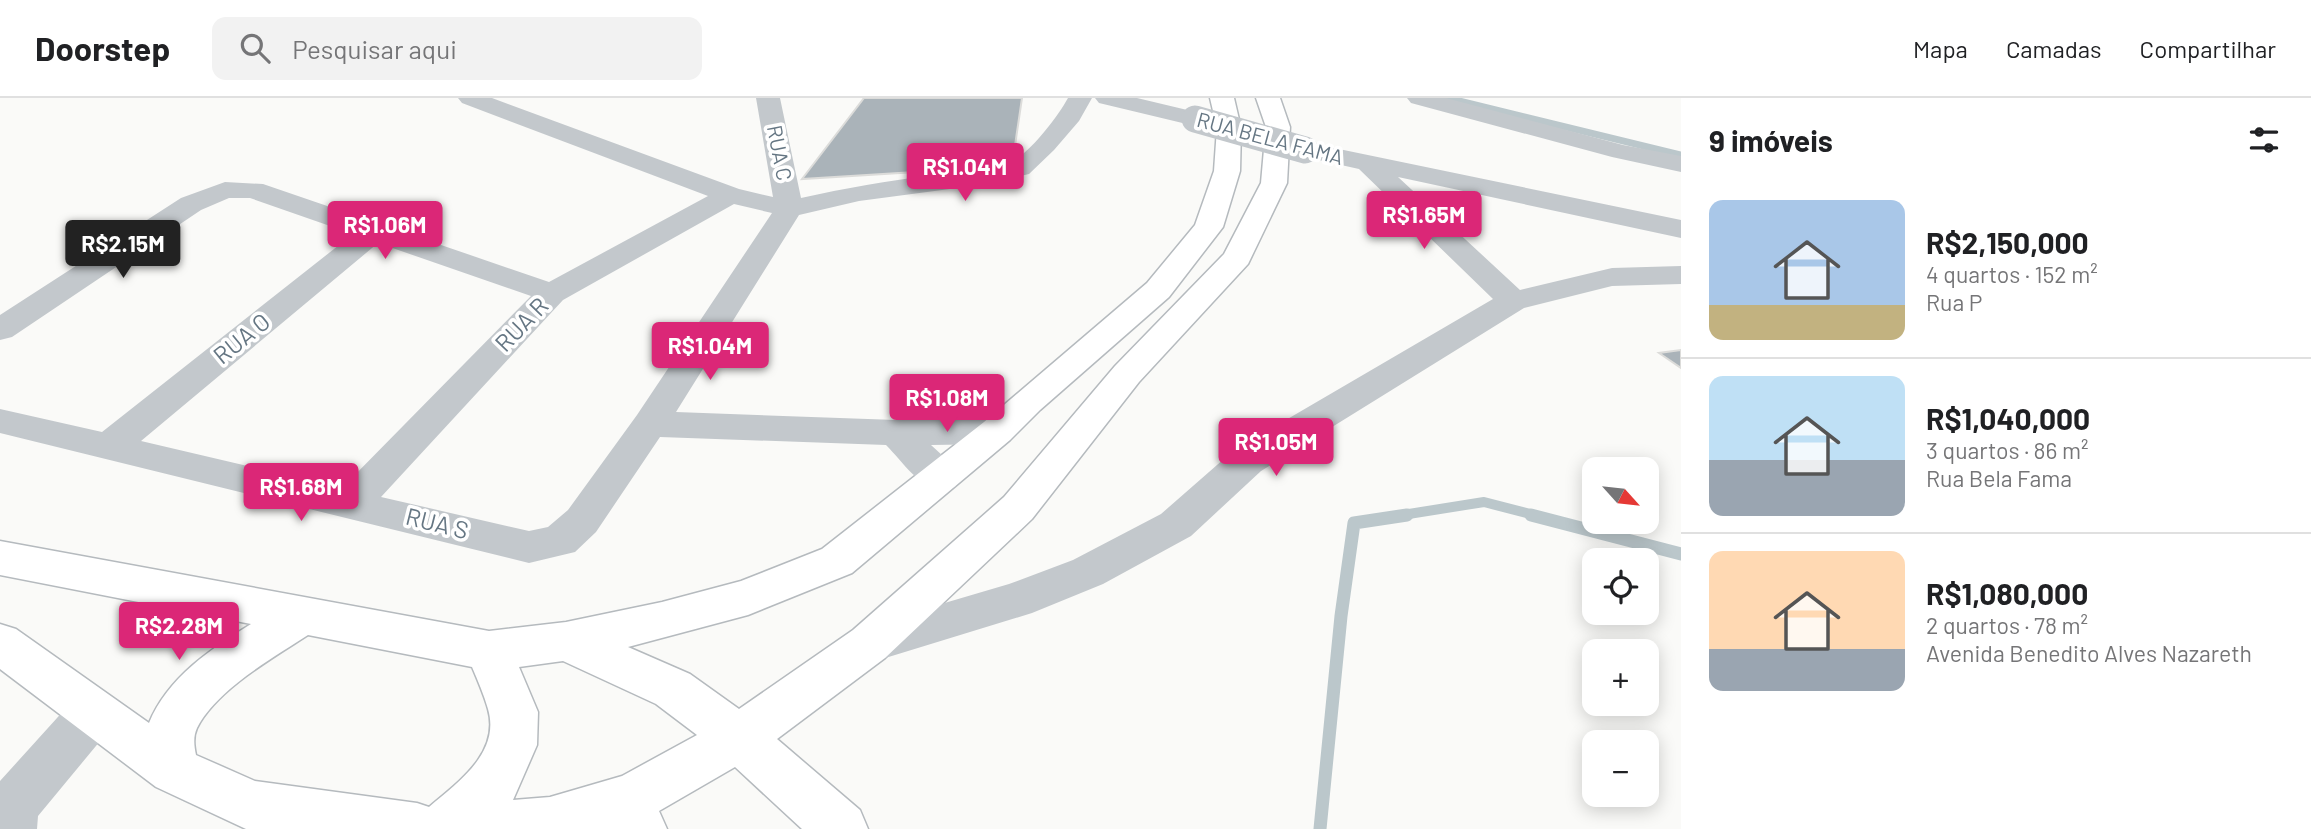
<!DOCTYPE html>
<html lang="pt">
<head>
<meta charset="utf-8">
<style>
  body { margin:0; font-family:Barlow,sans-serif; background:#f2f2f2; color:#202124; height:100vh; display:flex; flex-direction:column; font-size:26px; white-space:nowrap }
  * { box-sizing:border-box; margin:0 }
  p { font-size:23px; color:#757577 }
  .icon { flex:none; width:38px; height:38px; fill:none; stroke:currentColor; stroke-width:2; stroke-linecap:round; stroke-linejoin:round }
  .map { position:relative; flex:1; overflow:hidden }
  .sheet { display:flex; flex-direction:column; background:#fff; width:630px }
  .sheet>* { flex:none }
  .needle { width:46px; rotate:117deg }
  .buttons { position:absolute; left:1582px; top:359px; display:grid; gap:14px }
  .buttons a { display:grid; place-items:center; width:77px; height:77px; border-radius:14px; background:#fff; box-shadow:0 4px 18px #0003; font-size:35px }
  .price { position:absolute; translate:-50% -60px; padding:0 16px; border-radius:7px; background:#db2777; color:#fff; font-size:23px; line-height:46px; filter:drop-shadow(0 2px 4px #0008) }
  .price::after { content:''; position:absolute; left:50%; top:42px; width:21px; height:16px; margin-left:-10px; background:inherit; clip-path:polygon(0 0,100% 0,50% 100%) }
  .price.on { background:#222; color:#fff }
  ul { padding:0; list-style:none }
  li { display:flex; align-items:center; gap:21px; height:175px; padding:0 28px }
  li+li { border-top:2px solid #e0e0e0 }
  li span { display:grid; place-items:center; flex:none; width:196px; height:140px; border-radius:14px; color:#555 }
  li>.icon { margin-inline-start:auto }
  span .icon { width:84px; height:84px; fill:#fffc; stroke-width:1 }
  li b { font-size:30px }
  h2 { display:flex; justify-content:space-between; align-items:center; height:84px; padding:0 28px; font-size:30px }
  header { display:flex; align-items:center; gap:42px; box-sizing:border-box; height:98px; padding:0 35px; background:#fff; border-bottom:2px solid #e0e0e0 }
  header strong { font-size:33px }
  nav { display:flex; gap:38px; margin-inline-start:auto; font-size:24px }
  .search { width:490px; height:63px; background:#f2f2f2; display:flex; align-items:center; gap:18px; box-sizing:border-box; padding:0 24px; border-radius:14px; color:#757577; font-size:26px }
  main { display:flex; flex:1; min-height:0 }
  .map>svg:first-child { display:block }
</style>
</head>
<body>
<header>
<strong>Doorstep</strong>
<div class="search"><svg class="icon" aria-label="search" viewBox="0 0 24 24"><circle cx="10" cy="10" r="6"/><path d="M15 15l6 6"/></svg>Pesquisar aqui</div>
<nav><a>Mapa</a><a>Camadas</a><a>Compartilhar</a></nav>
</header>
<main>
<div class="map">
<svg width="1681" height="731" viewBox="0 0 1681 731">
  <rect width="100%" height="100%" fill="#fafaf8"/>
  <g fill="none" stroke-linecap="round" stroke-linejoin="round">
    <path stroke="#bbc7cb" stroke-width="7" d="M1447 0 1681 57"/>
    <path stroke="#bbc7cb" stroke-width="10" d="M1396 418 1484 404 1538 418"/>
    <path stroke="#bbc7cb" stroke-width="13" d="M1531 417 1681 456
      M1320 731 1341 518 1354 425 1407 417"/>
  </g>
  <path fill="#aab3b9" stroke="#dcdcda" stroke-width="2" d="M864 0H1022L1012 68 802 81Z
    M1681 252V270L1659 255Z"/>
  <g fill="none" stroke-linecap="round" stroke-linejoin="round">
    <defs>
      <path id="major" d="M1210 0H1234L1241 30 1240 73 1223 129 1169 199 1040 312 1010 342 852 475 748 517 628 549 690 576 739 611 853 532 1004 399 1115 268 1224 156 1261 85 1266 29 1256 0H1280L1290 29 1287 85 1248 166 1139 284 1032 421 885 560 777 641 860 712 868 731H802L735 669 659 713 667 731H246L156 689 0 571V526L16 531 149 625C168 579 211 551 251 526L0 477V443L489 533 566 524 662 504 741 483 822 451 984 324 1147 185 1195 127 1214 73 1217 30ZM308 537 472 569C478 583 484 597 488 611 501 655 457 685 429 709L417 705 255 683 196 657C194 647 193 639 197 630 216 592 274 559 308 537ZM563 563 656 606 697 637 622 678 550 699 513 702 537 647 538 614 519 569Z"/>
    </defs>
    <use href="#major" stroke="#b5babe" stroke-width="3"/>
    <path fill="#c3c8cc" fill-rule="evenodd" d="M458 0H492L739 91 773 99 756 0H780L801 100C845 90 888 83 933 77 954 74 994 74 1012 64 1032 52 1057 20 1068 0H1092L1079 23 1054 52 1029 76 980 87 859 103 799 117 676 314 896 322 997 320 1010 324 1016 333 1010 342 997 346 931 347 955 369 961 379 955 389C923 398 907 368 886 347L660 339 596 434 575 454 529 465 0 335V311L102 334 353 136 250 100H229L201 112 12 239 0 242V217L181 100 225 84 263 86 549 184 708 98 462 5ZM734 106 772 115 637 317 568 412 548 429 529 433 381 399 563 202ZM378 145 531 198 342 390 141 343Z
      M1095 0H1137L1204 16 1207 21 1204 26 1195 28 1099 5Z
      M1407 0H1446L1623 47 1681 58V74L1612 59 1411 5Z
      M1305 44 1681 122V140L1398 79 1520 192 1612 170 1681 168V186L1612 188 1524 210 1261 373 1191 438 1103 486 1032 515 869 565 853 560 846 546 853 532 1009 486 1073 462 1161 416 1233 353 1493 201 1359 71 1296 57 1292 52 1296 47Z
      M93 593 110 599 117 615 110 631 38 718 37 731H0V683L76 599Z"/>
    <use href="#major" fill="#fff" fill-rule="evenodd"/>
    <path stroke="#c3c8cc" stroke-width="27" d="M1195 21 1305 52"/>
  </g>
  <g text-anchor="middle" stroke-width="7" stroke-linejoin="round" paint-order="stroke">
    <g font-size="21" fill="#657683" stroke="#fff">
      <text transform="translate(1270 41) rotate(15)" y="7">RUA BELA FAMA</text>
      <text transform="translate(779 55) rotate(79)" y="7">RUA C</text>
    </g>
    <g font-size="24" fill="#657683" stroke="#fff">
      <text transform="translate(522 227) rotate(-46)" y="8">RUA R</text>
      <text transform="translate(242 241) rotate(-39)" y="8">RUA O</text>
      <text transform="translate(437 426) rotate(14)" y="8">RUA S</text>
    </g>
  </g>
</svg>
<div class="buttons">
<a><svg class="needle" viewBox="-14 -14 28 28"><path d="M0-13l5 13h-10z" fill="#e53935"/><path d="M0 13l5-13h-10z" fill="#757577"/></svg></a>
<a><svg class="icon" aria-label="locate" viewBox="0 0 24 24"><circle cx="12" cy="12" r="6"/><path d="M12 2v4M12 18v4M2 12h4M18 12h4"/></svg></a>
<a>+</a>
<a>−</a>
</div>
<b class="price" style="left:965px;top:105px">R$1.04M</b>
<b class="price" style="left:1424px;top:153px">R$1.65M</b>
<b class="price" style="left:385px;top:163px">R$1.06M</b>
<b class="price on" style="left:123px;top:182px">R$2.15M</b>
<b class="price" style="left:710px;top:284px">R$1.04M</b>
<b class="price" style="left:947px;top:336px">R$1.08M</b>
<b class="price" style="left:1276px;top:380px">R$1.05M</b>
<b class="price" style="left:301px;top:425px">R$1.68M</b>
<b class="price" style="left:179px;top:564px">R$2.28M</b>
</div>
<section class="sheet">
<h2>9 imóveis<svg class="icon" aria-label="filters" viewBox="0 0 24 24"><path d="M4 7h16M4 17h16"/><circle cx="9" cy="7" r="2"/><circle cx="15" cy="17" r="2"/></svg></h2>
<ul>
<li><span style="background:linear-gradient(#a9c7e8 75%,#c2b280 0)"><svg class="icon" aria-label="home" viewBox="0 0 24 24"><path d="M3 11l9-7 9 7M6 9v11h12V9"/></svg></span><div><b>R$2,150,000</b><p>4 quartos · 152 m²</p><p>Rua P</p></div></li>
<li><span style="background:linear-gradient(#bfe0f5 60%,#9aa5b1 0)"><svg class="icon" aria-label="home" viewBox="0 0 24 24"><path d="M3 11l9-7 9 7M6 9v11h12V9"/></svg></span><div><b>R$1,040,000</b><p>3 quartos · 86 m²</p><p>Rua Bela Fama</p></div></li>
<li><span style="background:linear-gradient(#ffd9b3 70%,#9aa5b1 0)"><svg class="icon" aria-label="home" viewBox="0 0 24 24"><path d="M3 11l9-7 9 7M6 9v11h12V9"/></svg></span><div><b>R$1,080,000</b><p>2 quartos · 78 m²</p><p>Avenida Benedito Alves Nazareth</p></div></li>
</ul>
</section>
</main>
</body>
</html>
